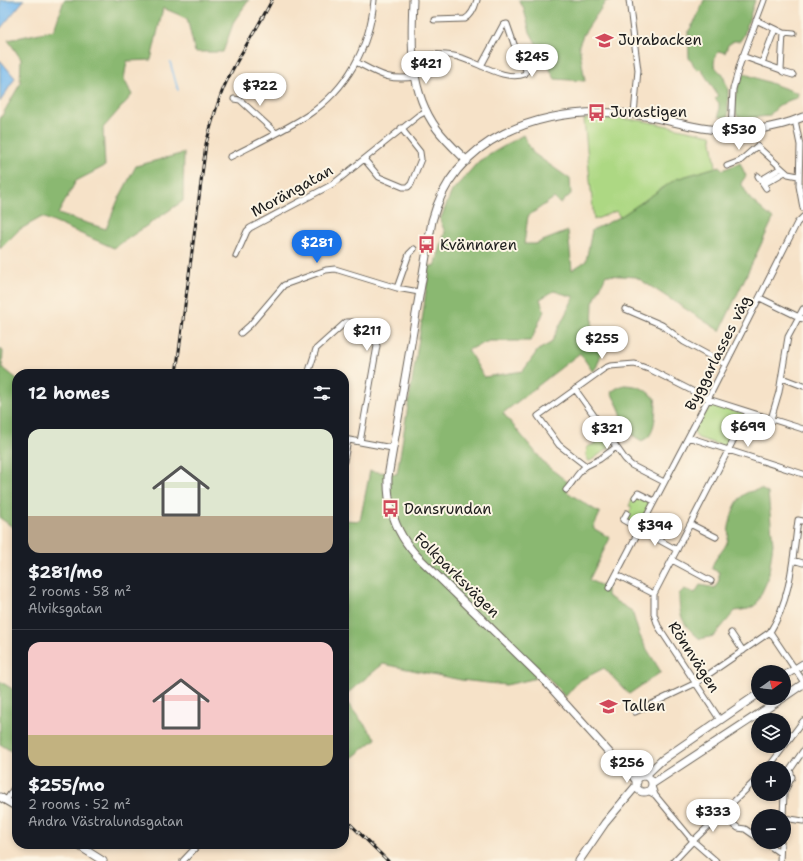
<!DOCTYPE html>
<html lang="en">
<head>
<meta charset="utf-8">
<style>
  body { margin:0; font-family:"Shantell Sans",sans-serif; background:#242831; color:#f1f3f6; height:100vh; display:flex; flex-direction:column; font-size:15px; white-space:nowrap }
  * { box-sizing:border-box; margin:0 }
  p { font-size:13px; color:#9ea1a6 }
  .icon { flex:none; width:22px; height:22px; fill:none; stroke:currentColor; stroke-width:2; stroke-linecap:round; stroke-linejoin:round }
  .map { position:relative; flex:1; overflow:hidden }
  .side { position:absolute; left:12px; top:369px; width:337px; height:480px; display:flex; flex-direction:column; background:#171b24; border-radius:16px; box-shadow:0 2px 6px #0003 }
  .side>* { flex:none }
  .needle { width:26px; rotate:75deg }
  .fabs { position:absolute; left:751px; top:665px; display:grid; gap:8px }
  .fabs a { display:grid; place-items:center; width:40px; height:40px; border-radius:50%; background:#171b24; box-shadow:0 2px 6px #0003; font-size:20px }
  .price { position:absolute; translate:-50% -34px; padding:0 9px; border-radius:14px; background:#fff; color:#222; font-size:13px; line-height:26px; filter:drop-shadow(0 1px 2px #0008) }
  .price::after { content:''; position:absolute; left:50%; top:24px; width:12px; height:9px; margin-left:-6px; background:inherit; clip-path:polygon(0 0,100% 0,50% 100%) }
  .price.active { background:#1a73e8; color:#fff }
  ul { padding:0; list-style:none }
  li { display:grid; align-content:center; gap:8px; height:212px; padding:0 16px }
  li+li { border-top:1px solid #363941 }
  li span { display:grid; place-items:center; height:124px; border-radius:12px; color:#555 }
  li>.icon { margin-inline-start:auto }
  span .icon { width:72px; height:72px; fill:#fffc; stroke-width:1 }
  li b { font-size:17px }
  h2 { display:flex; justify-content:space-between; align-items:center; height:48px; padding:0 16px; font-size:17px }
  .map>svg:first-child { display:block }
</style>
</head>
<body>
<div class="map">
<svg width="803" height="861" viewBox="0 0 803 861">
  <rect width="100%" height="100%" fill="#fcf5e5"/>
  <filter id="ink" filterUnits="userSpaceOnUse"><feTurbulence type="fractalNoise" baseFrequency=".025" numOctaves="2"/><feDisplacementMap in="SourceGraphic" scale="8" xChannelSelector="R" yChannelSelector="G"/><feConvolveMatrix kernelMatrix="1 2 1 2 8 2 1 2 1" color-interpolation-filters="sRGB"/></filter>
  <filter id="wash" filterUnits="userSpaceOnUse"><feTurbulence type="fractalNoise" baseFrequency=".012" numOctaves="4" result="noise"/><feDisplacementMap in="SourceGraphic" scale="16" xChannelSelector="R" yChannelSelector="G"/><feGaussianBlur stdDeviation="0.9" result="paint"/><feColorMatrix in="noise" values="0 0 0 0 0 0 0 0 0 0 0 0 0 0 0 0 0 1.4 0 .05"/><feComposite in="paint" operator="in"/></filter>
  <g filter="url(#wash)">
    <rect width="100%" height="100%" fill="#f6e2c8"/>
    <path fill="#add883" stroke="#647a50" d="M618 118 644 121 711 135 716 167 676 179 620 217 616 211 594 220 584 119Z
      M712 402 743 413 742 418 727 446H723L698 438 694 433V429L708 404Z
      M605 437 611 444 610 447 590 461H588L586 456 587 447 592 445Z
      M639 496 649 501V505L639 524H636L626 519 632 507 629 506 633 498 637 499Z"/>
    <path fill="#8ab871" stroke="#536a46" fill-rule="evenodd" d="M64 0H249L234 21 223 52H195L187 18 163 8 151 60 127 61 124 79 132 95 103 128 105 166 76 181 58 214 106 229 118 200 136 166 184 153 183 201 114 248 42 217 19 230 0 249V119L20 84 21 59 8 40 54 30Z
      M519 0H615L606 1 583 35 579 45 585 81 555 79 530 32 523 6 520 4Z
      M704 0H755L744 35 740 41H734L728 45 725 53 719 51 715 57 714 64 716 68 723 75 728 90V117H719V103L715 99 718 96 701 69 697 70 689 58 688 32 695 21Z
      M742 73 798 93 797 98C786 100 776 107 769 116L748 118 737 116C731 104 738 85 742 73Z
      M523 135 533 153 570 179 571 194 560 204 554 198 528 216 524 244H535L568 231 572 270 586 261 592 230 620 217 676 179 720 166 722 170 740 163 746 176 741 183 750 199 773 219 720 331 636 277 606 275 593 303 592 328 607 337 597 366 593 372 580 353 503 413 546 465 569 483 567 492 600 513 593 528 610 538 589 580 607 588V596L632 611 639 634 645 646 661 672 629 694 604 668 579 681 565 697 544 673 533 679 506 685 461 680 383 664 344 696V520L360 521 370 471 397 474 423 314 429 266H435L445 232 440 220 452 191 479 161ZM554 291 574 297 551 343 538 350 523 371 484 377 468 350 489 341H531L544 311 540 299Z
      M0 348 3 351 2 367 17 379V530L0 518Z
      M624 385C642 386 642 388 655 398 657 408 655 427 650 435 648 438 645 439 642 441L632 435 622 422V416L619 408 611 392 617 388Z
      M761 489 768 493 773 544 768 579 756 605 748 609 735 611 714 636 700 639C683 625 679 618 679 594L684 589 695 593 700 585 715 588 719 580V572L712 569C713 557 725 552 728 539 729 535 728 531 729 527 731 515 736 497 748 492 752 491 757 490 761 489Z
      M0 681 17 692V755L0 744Z
      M344 699 376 739 344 764Z"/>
    <path fill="#7abcef" stroke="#4b6c86" d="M0 0H24L0 29Z
      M0 60 15 78 0 102Z"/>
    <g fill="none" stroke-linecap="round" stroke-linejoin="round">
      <path stroke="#7abcef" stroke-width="1.5" d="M170 62 178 90"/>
    </g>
  </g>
  <g filter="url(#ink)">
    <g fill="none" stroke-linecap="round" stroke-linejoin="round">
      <defs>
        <path id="street" d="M629 0 638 70 634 114
          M434 20 465 19C471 16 475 7 477 0
          M783 33 793 34
          M411 55C426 55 440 53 454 56 476 60 503 82 525 74L526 70 515 47 507 24 503 25 481 66
          M742 56 781 70 783 33 756 20
          M356 62C379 74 388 81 415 77
          M762 63 775 29
          M781 70 783 72 793 75
          M234 99 240 100 276 133
          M795 120 800 145 799 186 803 208
          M731 130 733 89 740 64 764 0
          M230 157C255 144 283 131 308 115 347 89 370 47 374 0
          M364 159 379 177 403 187H408L411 184 421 159 420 152 401 128
          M727 166 740 161 757 146 788 174 798 176
          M758 176 766 188
          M761 180 781 168
          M764 184 785 172
          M236 256 247 231 250 228 333 184 419 115 427 111
          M397 288 409 254 414 249
          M760 298 803 319
          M625 309 662 325 684 342 725 364
          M241 333 250 325 284 285 326 270 335 269 397 288 419 292
          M308 374 316 349 346 322H353L375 341 377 346 360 442
          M782 378 803 386
          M575 389 625 459 631 465 664 482
          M771 419 779 392 788 337 803 309
          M688 437 803 474
          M344 439 392 448
          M616 447 600 459 586 466 559 445 538 416 605 368 610 366 635 364 651 370 708 399 803 429
          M344 461 348 440
          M566 490C574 481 577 473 586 466
          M635 497 638 493 654 501
          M627 513 623 520 677 550
          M690 524 716 537
          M672 560 711 581
          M793 560 803 563
          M617 575 654 594
          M609 588 706 403 797 223 803 217
          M770 632 803 681
          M731 633 743 651
          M635 712 696 683 770 632C791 599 793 557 798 520L803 521
          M720 720 658 626 654 614V594L748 412
          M768 768 803 721
          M652 786 655 795 693 841 716 861
          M648 791 655 795
          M784 792 792 777 790 770 803 751
          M6 801 17 783
          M721 814 738 828 745 829 758 838
          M783 816 784 794
          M784 818 803 821
          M764 842 780 853
          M183 861 199 844
          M674 861 693 841 758 778
          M780 861 781 842"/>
        <path id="secondary" d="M413 0C411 45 409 91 437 129 446 141 457 151 467 161
          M784 676 803 664
          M784 697 803 684
          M645 776 662 760 758 694
          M636 784a8 8 0 1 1 16 0a8 8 0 1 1-16 0Z
          M637 782 628 770 616 760 543 679 416 555C396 533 387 507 388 477L432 221C454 137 539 108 619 113 647 114 674 123 702 128 734 134 773 130 803 117
          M652 784 783 698
          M0 797 17 807
          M76 844 103 861
          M579 861 605 823 636 786"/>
      </defs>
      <use href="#street" stroke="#686158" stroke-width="7"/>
      <use href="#secondary" stroke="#686158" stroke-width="9"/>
      <use href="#street" stroke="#fff" stroke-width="5"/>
      <use href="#secondary" stroke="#fff" stroke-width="7"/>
      <defs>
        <path id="rail" d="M176 374 206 144C211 125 216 106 224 87 237 57 257 30 272 0
          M344 818 388 861"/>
      </defs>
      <use href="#rail" stroke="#1c1c1c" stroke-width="3"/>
      <use href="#rail" stroke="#fcf5e5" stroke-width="1.5" stroke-dasharray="4.5" stroke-linecap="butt"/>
    </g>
  </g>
  <defs>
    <symbol id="school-bare" viewBox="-9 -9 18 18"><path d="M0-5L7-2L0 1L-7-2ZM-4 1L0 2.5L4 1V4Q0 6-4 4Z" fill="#d1495b" stroke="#fcf5e5" stroke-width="2.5" paint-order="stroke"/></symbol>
    <symbol id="bus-bare" viewBox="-9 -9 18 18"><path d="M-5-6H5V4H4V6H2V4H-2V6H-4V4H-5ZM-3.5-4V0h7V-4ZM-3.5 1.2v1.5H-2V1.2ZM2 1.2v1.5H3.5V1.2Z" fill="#d1495b" stroke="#fcf5e5" stroke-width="2.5" paint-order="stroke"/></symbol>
  </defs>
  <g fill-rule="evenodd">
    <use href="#school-bare" x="592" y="28" width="25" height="25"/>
    <use href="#bus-bare" x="584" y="100" width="25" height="25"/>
    <use href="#bus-bare" x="414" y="232" width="25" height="25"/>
    <use href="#bus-bare" x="378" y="496" width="25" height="25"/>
    <use href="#school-bare" x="596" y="694" width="25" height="25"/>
  </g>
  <g text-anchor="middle" stroke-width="4" stroke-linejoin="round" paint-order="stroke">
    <g font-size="15" fill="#1c1c1c" stroke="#fcf5e5" text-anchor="start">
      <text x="618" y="45">Jurabacken</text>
      <text x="610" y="117">Jurastigen</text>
      <text x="440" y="250">Kvännaren</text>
      <text x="404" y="514">Dansrundan</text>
      <text x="622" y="711">Tallen</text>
    </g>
    <g font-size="15" fill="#1c1c1c" stroke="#fcf5e5">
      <text transform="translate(292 191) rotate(-29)" y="5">Morängatan</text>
      <text transform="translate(718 353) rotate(-63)" y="5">Byggarlasses väg</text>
      <text transform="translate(457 575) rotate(45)" y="5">Folkparksvägen</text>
      <text transform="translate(694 657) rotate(57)" y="5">Rönnvägen</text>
    </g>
  </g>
</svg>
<div class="fabs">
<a><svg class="needle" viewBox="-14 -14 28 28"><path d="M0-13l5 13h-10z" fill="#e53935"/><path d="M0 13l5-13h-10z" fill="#9ea1a6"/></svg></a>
<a><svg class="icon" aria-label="layers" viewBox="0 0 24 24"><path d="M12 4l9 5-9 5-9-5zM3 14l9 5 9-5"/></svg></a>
<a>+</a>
<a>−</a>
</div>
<b class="price" style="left:532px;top:78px">$245</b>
<b class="price" style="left:426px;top:85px">$421</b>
<b class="price" style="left:260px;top:107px">$722</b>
<b class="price" style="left:739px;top:151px">$530</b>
<b class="price active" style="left:317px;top:264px">$281</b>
<b class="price" style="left:367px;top:352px">$211</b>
<b class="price" style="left:602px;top:360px">$255</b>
<b class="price" style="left:748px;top:448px">$699</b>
<b class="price" style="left:607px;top:450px">$321</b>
<b class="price" style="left:655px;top:547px">$394</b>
<b class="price" style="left:627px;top:784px">$256</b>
<b class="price" style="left:713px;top:833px">$333</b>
<section class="side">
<h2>12 homes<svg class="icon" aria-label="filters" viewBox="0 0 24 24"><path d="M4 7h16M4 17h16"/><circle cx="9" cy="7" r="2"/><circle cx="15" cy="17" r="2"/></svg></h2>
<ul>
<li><span style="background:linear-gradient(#dfe7d0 70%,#b9a48a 0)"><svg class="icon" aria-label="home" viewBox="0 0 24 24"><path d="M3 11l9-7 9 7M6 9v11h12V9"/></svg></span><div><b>$281/mo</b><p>2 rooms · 58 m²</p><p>Alviksgatan</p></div></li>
<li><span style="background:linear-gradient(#f6c9c9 75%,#c2b280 0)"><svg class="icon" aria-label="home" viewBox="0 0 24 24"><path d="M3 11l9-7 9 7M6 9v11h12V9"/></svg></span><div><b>$255/mo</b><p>2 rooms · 52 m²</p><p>Andra Västralundsgatan</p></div></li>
</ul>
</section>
</div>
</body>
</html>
